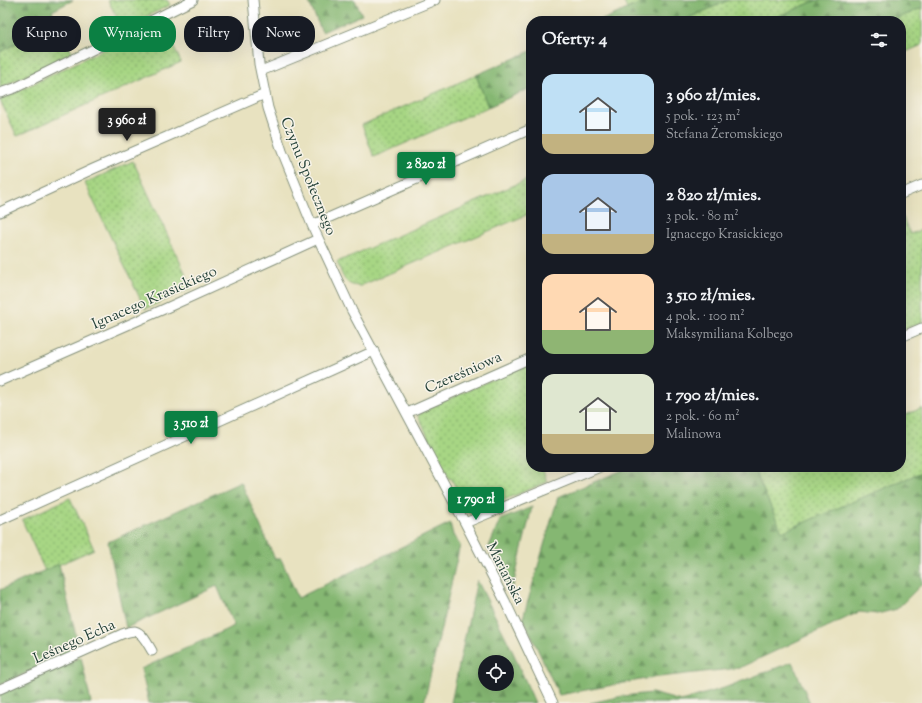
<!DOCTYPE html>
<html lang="pl">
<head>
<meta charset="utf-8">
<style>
  body { margin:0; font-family:"Sorts Mill Goudy",serif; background:#20242c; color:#f1f3f6; height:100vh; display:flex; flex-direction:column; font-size:15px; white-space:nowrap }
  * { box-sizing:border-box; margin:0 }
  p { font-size:13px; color:#9ea1a6 }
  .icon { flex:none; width:22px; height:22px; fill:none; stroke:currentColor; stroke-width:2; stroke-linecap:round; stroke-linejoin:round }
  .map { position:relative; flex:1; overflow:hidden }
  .drawer { position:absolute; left:526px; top:16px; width:380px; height:456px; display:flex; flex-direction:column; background:#171b24; border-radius:16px; box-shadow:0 4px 16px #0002 }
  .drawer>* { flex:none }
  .top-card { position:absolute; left:12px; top:16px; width:380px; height:36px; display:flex; gap:8px }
  .buttons { position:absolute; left:478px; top:655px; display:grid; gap:8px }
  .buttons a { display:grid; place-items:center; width:36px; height:36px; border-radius:50%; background:#171b24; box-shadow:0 4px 16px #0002; font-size:20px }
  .price { position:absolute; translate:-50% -34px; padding:0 9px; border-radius:4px; background:#0b8043; color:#fff; font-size:13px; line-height:26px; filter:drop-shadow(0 1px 2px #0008) }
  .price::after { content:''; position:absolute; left:50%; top:24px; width:12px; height:9px; margin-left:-6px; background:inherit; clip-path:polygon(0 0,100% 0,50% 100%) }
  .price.on { background:#222; color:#fff }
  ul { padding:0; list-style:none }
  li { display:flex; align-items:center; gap:12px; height:100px; padding:0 16px }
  li span { display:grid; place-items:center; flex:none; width:112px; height:80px; border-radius:12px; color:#555 }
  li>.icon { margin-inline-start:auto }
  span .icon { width:48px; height:48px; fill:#fffc; stroke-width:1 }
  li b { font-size:17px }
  h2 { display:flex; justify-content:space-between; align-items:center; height:48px; padding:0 16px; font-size:17px }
  .tag { padding:0 14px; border-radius:16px; background:#171b24; box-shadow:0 4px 16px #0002; font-size:14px; line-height:36px }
  .tag.on { background:#0b8043; color:#fff }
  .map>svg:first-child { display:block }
</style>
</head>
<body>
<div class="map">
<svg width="922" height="703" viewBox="0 0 922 703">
  <defs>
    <pattern id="green-dots" width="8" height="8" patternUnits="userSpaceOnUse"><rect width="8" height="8" fill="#a7d684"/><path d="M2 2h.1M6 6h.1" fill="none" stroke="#87af6d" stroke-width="1.8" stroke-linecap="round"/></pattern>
    <pattern id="forest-firs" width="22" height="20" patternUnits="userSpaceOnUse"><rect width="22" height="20" fill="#85b772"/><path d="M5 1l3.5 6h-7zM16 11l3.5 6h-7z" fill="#6c965e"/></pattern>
  </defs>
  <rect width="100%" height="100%" fill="#f7f3e8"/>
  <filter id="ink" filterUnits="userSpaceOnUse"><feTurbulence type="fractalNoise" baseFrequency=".025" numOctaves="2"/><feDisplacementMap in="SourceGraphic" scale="8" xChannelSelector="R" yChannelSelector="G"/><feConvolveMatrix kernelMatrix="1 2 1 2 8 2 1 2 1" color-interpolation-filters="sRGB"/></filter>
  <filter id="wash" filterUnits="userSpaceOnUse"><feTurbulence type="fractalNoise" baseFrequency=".012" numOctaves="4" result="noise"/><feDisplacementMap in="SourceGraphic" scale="16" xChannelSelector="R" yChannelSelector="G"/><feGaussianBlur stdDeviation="0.9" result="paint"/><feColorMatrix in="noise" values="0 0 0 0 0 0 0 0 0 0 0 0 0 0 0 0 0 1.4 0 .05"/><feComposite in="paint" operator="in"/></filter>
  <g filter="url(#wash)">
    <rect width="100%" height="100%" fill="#e8e2c0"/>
    <path fill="url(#green-dots)" stroke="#638a5c" d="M108 0H167L170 5 122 28Z
      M623 0H648L627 9Z
      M729 0H817L767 21H682Z
      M922 8V45L901 54V21H891Z
      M162 21 181 62 17 136 0 100Z
      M57 22 72 53 0 88V52Z
      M476 75 488 107 374 157 362 125Z
      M133 161 192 288 145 309 85 183Z
      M531 178V213L360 286C344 286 343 276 337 262Z
      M901 213 910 234 922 230V322L901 331Z
      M531 362V467H542L547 482 470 514 451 478 449 479 418 416 422 411Z
      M922 408V472L782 533 753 467H901V417Z
      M70 498 94 549 45 571 22 520Z"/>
    <path fill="url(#forest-firs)" stroke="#527a53" fill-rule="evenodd" d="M0 0H73L52 11 57 22 0 52Z
      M308 0H355L362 15 322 32Z
      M648 0H729L682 21H600Z
      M817 0H922V8L891 21H767Z
      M531 51V88L488 107 476 75Z
      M630 467H753L782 532 922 472V584L897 609 877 614 859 612 739 668 651 678 559 695 523 618 558 497Z
      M241 482 275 559H281L298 598 450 523 453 535 460 545 424 703H149L141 669 234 626 217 586 126 628 108 542Z
      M532 507 511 594 488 549 500 520Z
      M59 564 79 649 0 685V590Z
      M477 580 511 648 535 703H451ZM485 662H507V684H485Z
      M81 657 91 703H0V693Z
      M792 662 810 703H590L623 696 652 693 681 701 724 688Z"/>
  </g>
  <g filter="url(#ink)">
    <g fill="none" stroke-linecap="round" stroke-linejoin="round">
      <defs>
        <path id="minor" d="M253 0 259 64 268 108 282 151 312 225 352 311 465 523 505 601 553 703
          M261 71 435 0
          M0 93 15 88 193 0
          M901 194 922 185
          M0 212 93 169 265 94
          M312 225 531 129
          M901 337 922 328
          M0 381 162 310 318 239
          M407 413 531 358
          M0 520 374 351
          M465 523 600 467
          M0 689 122 634C125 633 131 631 135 631 143 633 148 645 152 651"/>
      </defs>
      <use href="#minor" stroke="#84907a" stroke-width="11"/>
      <use href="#minor" stroke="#fff" stroke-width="9"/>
    </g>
  </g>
  <g text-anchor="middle" stroke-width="3" stroke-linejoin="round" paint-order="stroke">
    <g font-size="15" fill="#1f3d34" stroke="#f7f3e8">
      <text transform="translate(309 176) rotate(68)" y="5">Czynu Społecznego</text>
      <text transform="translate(154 297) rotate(-24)" y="5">Ignacego Krasickiego</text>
      <text transform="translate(463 372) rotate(-24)" y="5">Czereśniowa</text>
      <text transform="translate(506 573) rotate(63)" y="5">Mariańska</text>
      <text transform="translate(74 641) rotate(-24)" y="5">Leśnego Echa</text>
    </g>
  </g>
</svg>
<div class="buttons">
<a><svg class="icon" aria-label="locate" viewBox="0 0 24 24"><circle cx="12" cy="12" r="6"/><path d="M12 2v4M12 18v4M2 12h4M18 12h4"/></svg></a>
</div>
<b class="price on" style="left:127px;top:142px">3 960 zł</b>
<b class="price" style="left:426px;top:186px">2 820 zł</b>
<b class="price" style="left:191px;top:445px">3 510 zł</b>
<b class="price" style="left:476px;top:521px">1 790 zł</b>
<div class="top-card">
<a class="tag">Kupno</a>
<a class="tag on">Wynajem</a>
<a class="tag">Filtry</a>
<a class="tag">Nowe</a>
</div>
<section class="drawer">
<h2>Oferty: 4<svg class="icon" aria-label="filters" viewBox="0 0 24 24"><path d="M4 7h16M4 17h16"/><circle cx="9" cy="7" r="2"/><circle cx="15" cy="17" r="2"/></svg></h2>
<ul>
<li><span style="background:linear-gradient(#bfe0f5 75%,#c2b280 0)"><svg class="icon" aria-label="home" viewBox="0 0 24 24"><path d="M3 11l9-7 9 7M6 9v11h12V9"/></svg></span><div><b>3 960 zł/mies.</b><p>5 pok. · 123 m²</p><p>Stefana Żeromskiego</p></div></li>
<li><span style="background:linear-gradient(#a9c7e8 75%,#c2b280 0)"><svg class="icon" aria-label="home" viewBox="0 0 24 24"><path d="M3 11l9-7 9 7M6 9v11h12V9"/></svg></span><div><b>2 820 zł/mies.</b><p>3 pok. · 80 m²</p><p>Ignacego Krasickiego</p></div></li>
<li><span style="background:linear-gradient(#ffd9b3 70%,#8fb573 0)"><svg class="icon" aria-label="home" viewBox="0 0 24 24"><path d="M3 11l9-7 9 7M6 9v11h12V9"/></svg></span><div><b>3 510 zł/mies.</b><p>4 pok. · 100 m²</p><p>Maksymiliana Kolbego</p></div></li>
<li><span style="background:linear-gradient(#dfe7d0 75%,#c2b280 0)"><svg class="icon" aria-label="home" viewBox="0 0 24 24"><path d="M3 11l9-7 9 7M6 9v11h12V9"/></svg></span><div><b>1 790 zł/mies.</b><p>2 pok. · 60 m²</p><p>Malinowa</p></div></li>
</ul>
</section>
</div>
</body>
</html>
